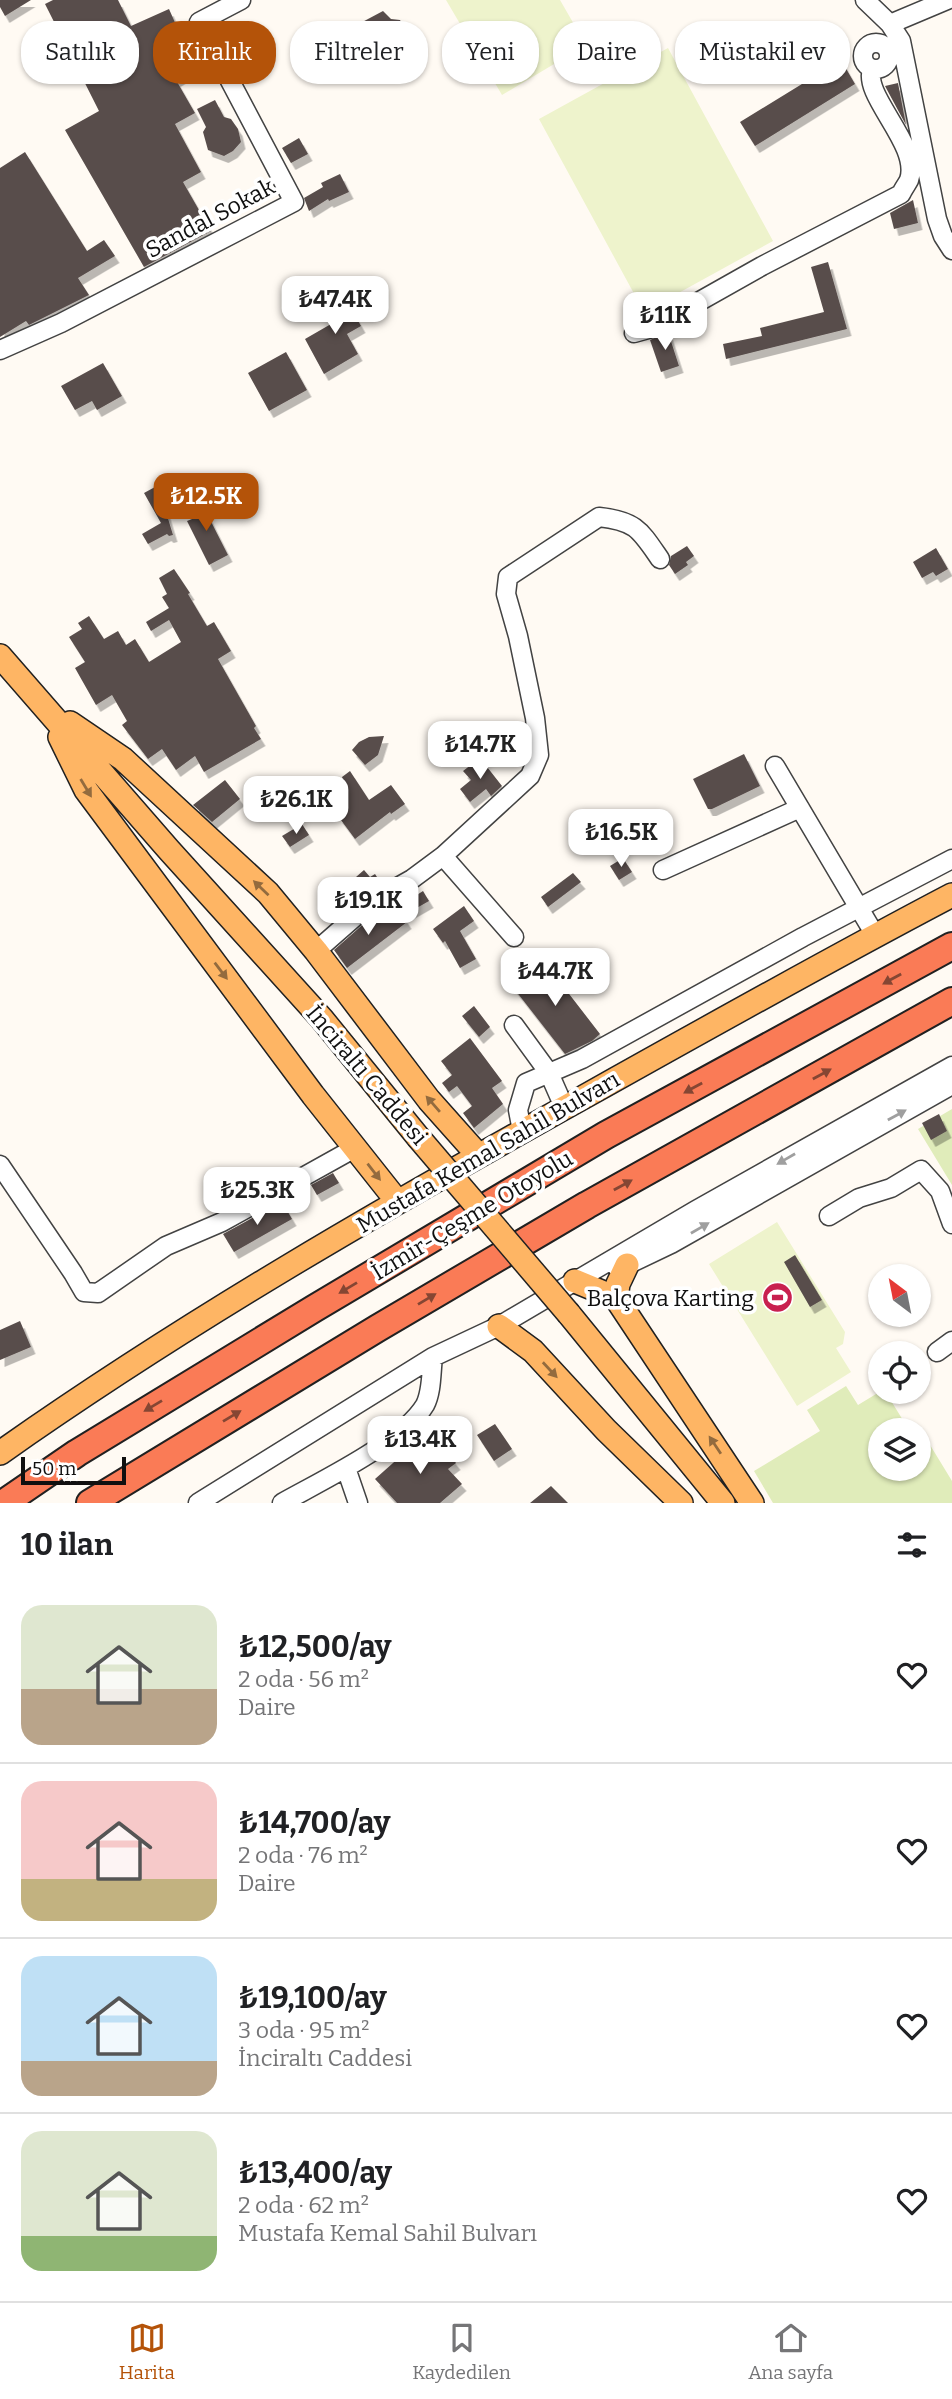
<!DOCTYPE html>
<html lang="tr">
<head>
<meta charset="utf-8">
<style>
  body { margin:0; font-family:Bitter,serif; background:#f2f2f2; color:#202124; height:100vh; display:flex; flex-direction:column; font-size:26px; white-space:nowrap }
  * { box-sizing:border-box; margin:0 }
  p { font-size:23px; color:#757577 }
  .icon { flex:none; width:38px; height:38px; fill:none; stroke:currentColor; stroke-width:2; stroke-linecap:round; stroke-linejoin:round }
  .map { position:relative; height:1503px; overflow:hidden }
  .details { display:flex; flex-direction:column; background:#fff; flex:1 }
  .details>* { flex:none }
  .hud { position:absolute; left:21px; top:21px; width:910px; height:63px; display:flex; gap:14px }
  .needle { width:46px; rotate:328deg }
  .tools { position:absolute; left:868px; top:1264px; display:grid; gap:14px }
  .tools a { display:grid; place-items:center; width:63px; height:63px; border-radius:50%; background:#fff; box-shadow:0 2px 5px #0004; font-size:35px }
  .scale { position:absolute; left:21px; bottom:18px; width:105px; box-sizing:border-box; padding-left:7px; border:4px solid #101010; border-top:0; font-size:19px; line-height:24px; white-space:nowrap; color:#101010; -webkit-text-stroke:5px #fff; paint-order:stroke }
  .price { position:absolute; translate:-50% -60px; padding:0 16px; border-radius:14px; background:#fff; color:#222; font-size:23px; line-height:46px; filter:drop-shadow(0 2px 4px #0008) }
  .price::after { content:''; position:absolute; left:50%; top:42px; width:21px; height:16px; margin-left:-10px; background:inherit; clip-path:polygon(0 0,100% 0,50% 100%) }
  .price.on { background:#b45309; color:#fff }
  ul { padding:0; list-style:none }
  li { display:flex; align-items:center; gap:21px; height:175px; padding:0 21px }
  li+li { border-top:2px solid #e0e0e0 }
  li span { display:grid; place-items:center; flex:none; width:196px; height:140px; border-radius:21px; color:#555 }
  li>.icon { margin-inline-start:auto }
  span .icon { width:84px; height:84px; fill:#fffc; stroke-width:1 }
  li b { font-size:30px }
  h2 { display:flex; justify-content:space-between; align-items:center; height:84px; padding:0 21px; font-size:30px }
  .chip { padding:0 24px; border-radius:28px; background:#fff; box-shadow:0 2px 5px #0004; font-size:24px; line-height:63px }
  .chip.on { background:#b45309; color:#fff }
  .tab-bar { display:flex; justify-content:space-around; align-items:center; height:98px; border-top:2px solid #e0e0e0; background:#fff; font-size:19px; color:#757577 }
  .tab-bar a { display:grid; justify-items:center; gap:4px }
  .tab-bar .on { color:#b45309 }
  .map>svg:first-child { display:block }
</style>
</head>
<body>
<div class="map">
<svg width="952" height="1503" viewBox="0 0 952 1503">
  <defs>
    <filter id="shadow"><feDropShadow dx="4.5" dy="7" stdDeviation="0" flood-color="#0004"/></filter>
  </defs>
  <rect width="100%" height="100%" fill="#fffaf3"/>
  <path fill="#e0ecba" d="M952 1109V1185L918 1129Z
    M846 1386 858 1405 881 1391H885L909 1430H880V1468H919V1445L927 1440 952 1481V1503H773L754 1471 820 1431 807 1410Z"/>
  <path fill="#eef3cc" d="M446 0H560L586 45 502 95Z
    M668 48 773 241 644 312 539 119Z
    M777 1222 845 1332 843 1344 836 1348 851 1372 797 1406 709 1264Z"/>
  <path fill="#594e4c" filter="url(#shadow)" d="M0 0H31L5 16 0 7Z
    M53 0H118L131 26 169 9 177 27 188 21 206 59 203 60 205 63 176 80 195 113 175 124 201 172 183 182 211 231 144 267 65 130 99 111 45 4Z
    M383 11 391 19 400 20 408 34 406 46 409 55 376 73 372 61 381 56 368 36 357 39 353 27Z
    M841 60 855 84 755 146 740 122Z
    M898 83 906 125 885 86Z
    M215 100 224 117 231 119 238 129 241 142 233 151 224 156 208 150 203 132 206 127 197 109Z
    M299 138 308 154 291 163 282 148Z
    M25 152 87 251 104 240 115 256 78 278 89 295 29 325 26 321 0 337V168Z
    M340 174 349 192 329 201 328 199 309 211 304 198 323 187 321 183Z
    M913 200 918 223 894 229 890 213Z
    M828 262 847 329 726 359 723 344 762 336 760 328 824 312 811 267Z
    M344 296 361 326 347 334 358 354 324 374 305 339 331 324 320 305 334 298 335 300Z
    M668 332 679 366 661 372 650 340Z
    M286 352 307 390 269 411 248 373Z
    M103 363 122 396 97 410 92 401 75 410 61 386Z
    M155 487 163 502 173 535 169 536 167 534 148 544 142 534 161 523 144 493Z
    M200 500 228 555 209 565 187 521 192 519 186 506Z
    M687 546 694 556 686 562 688 565 675 574 669 565 671 556Z
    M936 548 948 569 936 576 933 572 922 578 913 562Z
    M174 569 190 593 188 594 207 626 214 622 231 651 218 659 256 726 254 728 261 739 204 772 195 756 176 770 162 749 148 759 122 725 127 721 112 695 96 705 75 668 85 662 69 637 82 629 78 623 89 616 104 639 118 631 126 645 135 639 149 662 181 642 169 620 151 631 146 622 169 608 162 597 167 594 159 578Z
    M384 736 378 755 365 765 352 750 359 742 369 737Z
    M744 754 760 786 712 809H708L693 779Z
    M480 758 502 786 491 796 486 789 470 802 460 789 471 780 463 771Z
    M350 771 369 800 391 785 405 804 391 814 390 812 355 839 338 816 343 813 334 800 340 796 333 786 343 780 342 777Z
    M225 780 240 799 212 822 193 805Z
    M302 824 309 835 290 847 282 836Z
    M623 858 632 872 619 880 610 866Z
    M364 870 370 877 375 874 381 883 366 892 356 877Z
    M573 873 581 882 548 907 541 897Z
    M423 891 429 901 408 913 403 904Z
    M464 906 474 921 460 931 476 959 460 968 445 941 443 943 433 929Z
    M400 911 407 922 347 968 334 950 377 912 384 921Z
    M540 958 558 976 556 977 600 1034 592 1041 565 1054 512 986Z
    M474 1006 490 1027 479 1037 462 1016Z
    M470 1038 502 1081 492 1088 503 1104 474 1128 463 1113 472 1106 457 1086 449 1092 442 1083 452 1075 441 1061Z
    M939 1114 947 1131 931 1140 922 1123Z
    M333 1173 339 1183 317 1195 311 1185Z
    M282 1202 292 1219 234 1252 223 1234Z
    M795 1255 822 1300 810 1307 784 1262Z
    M20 1321 31 1347 0 1360V1330Z
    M495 1424 512 1449 494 1461 477 1435Z
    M420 1439 432 1455 443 1447 456 1463 448 1469 462 1484 440 1503H397L375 1479Z
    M551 1486 568 1503H530Z"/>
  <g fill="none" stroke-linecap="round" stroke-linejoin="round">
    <defs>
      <path id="minor" d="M865 0 890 24 901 41 937 219 943 236 952 250
        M890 24 947 0
        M863 56a13 13 0 1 1 26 0a13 13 0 1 1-26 0Z
        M634 333 652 328 762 266 901 194C903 189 907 184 909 180 921 145 862 96 872 69
        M0 350 61 323 294 202 199 22 241 0
        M775 766 875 935
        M443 856 530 776 539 755 535 718 518 636 506 594 508 577 599 517C636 521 640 530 660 559
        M663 870 800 808
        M316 951 373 901 412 879 443 856 514 937
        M514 1025 549 1073 564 1107
        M522 1131 518 1110 526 1083 582 1059 803 937 952 859
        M0 1165 73 1273 84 1292 98 1293 166 1246 222 1222 355 1148
        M829 1216 859 1198 891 1188 921 1170 940 1191 952 1224
        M616 1266 627 1265 671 1244 952 1085
        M937 1352 952 1341
        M346 1468 358 1503
        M198 1503 433 1357 499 1326 696 1210 952 1066
        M282 1503C321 1481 403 1442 425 1405 432 1392 431 1372 433 1357"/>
      <path id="major" d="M0 656 169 850 322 1019 418 1137
        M70 723 123 759 268 893 316 951 429 1100 478 1155
        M60 737 86 790 313 1095 397 1201
        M575 1281 616 1298 752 1503
        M616 1298 618 1284 627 1265
        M569 1314 723 1503
        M499 1326 533 1351 606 1430 681 1503
        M0 1453C186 1322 384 1208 582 1098 705 1029 828 960 952 895"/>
      <path id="highway" d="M4 1503 77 1453 315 1308 606 1135 952 946
        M90 1503 378 1328 587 1205 952 1001"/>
    </defs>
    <use href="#minor" stroke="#434343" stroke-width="21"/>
    <use href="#major" stroke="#212121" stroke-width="26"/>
    <use href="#highway" stroke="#212121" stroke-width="30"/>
    <use href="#minor" stroke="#fff" stroke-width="18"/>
    <use href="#major" stroke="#feb564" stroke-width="23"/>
    <use href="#highway" stroke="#fa7b56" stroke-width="26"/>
    <defs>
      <path id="major-bridge" d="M418 1137 569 1314"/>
    </defs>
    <use href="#major-bridge" stroke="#212121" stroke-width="26" stroke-linecap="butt"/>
    <use href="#major-bridge" stroke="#feb564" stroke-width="23"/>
  </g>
  <defs><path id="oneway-solid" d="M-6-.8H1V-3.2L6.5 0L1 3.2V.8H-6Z" transform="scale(1.75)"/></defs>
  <g fill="#936b3e">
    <use href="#oneway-solid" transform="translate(86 788) rotate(59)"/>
    <use href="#oneway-solid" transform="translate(261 888) rotate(-136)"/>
    <use href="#oneway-solid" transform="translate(221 971) rotate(53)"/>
    <use href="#oneway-solid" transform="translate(433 1104) rotate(-131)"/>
    <use href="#oneway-solid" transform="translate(374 1172) rotate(52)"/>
    <use href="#oneway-solid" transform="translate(550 1370) rotate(47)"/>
    <use href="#oneway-solid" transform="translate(715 1445) rotate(-124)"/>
  </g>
  <g fill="#854633">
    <use href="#oneway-solid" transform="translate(892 979) rotate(151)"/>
    <use href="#oneway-solid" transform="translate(822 1074) rotate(-29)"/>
    <use href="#oneway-solid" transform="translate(693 1088) rotate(151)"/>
    <use href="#oneway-solid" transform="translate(623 1185) rotate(-29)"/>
    <use href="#oneway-solid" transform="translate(348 1288) rotate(149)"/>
    <use href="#oneway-solid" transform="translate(427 1299) rotate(-31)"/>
    <use href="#oneway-solid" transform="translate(153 1406) rotate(149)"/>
    <use href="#oneway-solid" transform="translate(232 1416) rotate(-31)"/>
  </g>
  <g fill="#9f9f9f">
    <use href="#oneway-solid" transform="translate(897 1115) rotate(-29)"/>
    <use href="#oneway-solid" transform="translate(786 1159) rotate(150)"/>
    <use href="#oneway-solid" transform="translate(700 1228) rotate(-30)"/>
  </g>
  <defs>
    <symbol id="stadium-disc" viewBox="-11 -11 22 22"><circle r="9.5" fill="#c8204f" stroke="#fff"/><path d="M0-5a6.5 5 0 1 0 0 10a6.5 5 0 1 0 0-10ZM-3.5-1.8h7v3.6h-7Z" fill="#fff"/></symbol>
  </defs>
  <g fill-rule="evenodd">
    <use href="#stadium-disc" x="760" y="1280" width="35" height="35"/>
  </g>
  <g text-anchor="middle" stroke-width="7" stroke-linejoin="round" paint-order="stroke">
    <g font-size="23" fill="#101010" stroke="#fff">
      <text transform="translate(210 218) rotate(-28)" y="8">Sandal Sokak</text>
      <text transform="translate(367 1075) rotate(50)" y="8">İnciraltı Caddesi</text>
      <text transform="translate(488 1152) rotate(-30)" y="8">Mustafa Kemal Sahil Bulvarı</text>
      <text transform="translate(472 1215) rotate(-31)" y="8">İzmir-Çeşme Otoyolu</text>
    </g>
    <g font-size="23" fill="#101010" stroke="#fff" text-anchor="end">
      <text x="754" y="1306">Balçova Karting</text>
    </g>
  </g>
</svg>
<div class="tools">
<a><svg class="needle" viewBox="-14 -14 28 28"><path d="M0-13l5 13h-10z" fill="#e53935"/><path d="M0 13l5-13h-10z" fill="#757577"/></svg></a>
<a><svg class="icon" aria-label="locate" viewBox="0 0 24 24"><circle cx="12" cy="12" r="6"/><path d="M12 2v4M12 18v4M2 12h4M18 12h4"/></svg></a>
<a><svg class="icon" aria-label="layers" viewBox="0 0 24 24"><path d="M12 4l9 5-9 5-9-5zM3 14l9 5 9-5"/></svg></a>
</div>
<div class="scale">50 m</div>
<b class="price" style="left:335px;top:336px">₺47.4K</b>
<b class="price" style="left:665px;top:352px">₺11K</b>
<b class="price on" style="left:206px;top:533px">₺12.5K</b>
<b class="price" style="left:480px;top:781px">₺14.7K</b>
<b class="price" style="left:296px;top:836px">₺26.1K</b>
<b class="price" style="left:621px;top:869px">₺16.5K</b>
<b class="price" style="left:368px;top:937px">₺19.1K</b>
<b class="price" style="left:555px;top:1008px">₺44.7K</b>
<b class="price" style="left:257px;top:1227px">₺25.3K</b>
<b class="price" style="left:420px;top:1476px">₺13.4K</b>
<div class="hud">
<a class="chip">Satılık</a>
<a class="chip on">Kiralık</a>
<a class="chip">Filtreler</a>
<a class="chip">Yeni</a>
<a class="chip">Daire</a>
<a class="chip">Müstakil ev</a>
</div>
</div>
<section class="details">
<h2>10 ilan<svg class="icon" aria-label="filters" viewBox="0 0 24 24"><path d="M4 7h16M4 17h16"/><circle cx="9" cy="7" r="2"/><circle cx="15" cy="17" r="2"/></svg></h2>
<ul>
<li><span style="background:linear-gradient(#dfe7d0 60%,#b9a48a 0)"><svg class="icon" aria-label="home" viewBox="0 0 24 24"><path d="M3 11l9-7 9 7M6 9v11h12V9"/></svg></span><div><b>₺12,500/ay</b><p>2 oda · 56 m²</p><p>Daire</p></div><svg class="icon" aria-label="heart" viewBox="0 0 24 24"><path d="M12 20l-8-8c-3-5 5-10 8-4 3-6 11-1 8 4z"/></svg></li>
<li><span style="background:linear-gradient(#f6c9c9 70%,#c2b280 0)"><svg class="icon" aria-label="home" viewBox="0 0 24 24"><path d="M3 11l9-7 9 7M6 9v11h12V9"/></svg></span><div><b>₺14,700/ay</b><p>2 oda · 76 m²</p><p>Daire</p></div><svg class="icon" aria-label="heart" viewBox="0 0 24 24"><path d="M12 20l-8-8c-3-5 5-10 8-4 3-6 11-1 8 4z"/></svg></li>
<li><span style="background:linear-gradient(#bfe0f5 75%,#b9a48a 0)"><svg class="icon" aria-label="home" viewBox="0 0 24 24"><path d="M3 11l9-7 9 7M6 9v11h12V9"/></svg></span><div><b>₺19,100/ay</b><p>3 oda · 95 m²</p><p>İnciraltı Caddesi</p></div><svg class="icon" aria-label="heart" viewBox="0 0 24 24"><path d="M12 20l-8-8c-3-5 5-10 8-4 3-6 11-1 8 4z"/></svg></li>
<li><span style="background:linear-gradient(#dfe7d0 75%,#8fb573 0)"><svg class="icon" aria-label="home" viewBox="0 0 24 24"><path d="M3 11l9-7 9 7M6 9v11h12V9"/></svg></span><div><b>₺13,400/ay</b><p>2 oda · 62 m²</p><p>Mustafa Kemal Sahil Bulvarı</p></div><svg class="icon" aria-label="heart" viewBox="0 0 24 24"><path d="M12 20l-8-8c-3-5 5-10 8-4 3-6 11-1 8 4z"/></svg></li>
</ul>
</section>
<nav class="tab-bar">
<a class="on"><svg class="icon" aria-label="map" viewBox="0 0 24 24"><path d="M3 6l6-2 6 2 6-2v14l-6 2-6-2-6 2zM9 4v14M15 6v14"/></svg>Harita</a>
<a><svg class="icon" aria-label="saved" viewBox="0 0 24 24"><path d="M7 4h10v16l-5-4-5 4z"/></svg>Kaydedilen</a>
<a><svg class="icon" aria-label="home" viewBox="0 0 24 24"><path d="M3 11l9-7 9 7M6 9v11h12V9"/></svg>Ana sayfa</a>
</nav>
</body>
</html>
